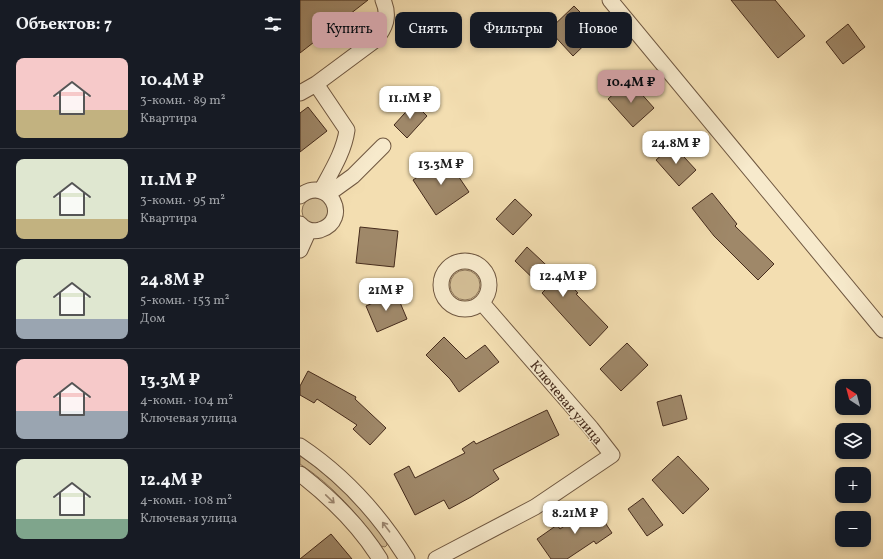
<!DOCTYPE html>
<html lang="ru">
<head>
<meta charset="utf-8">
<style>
  body { margin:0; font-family:Vollkorn,serif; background:#20242c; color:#f1f3f6; height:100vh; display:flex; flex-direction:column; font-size:15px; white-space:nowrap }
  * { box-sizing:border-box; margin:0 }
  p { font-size:13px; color:#9ea1a6 }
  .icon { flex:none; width:22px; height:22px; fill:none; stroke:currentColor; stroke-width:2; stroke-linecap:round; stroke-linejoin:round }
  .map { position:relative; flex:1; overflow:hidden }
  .sheet { display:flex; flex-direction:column; background:#171b24; width:300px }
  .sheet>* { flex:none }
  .banner { position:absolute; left:12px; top:12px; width:380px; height:36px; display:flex; gap:8px }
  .needle { width:26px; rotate:324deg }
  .controls { position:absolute; left:535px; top:379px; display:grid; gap:8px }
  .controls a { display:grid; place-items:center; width:36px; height:36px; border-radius:8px; background:#171b24; box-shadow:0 2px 6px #0003; font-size:20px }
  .price { position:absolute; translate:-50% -34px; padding:0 9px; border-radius:8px; background:#fff; color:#222; font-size:13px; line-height:26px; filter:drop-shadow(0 1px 2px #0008) }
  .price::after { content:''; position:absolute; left:50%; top:24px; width:12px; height:9px; margin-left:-6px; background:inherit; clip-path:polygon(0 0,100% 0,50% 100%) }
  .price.on { background:#c59692; color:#111 }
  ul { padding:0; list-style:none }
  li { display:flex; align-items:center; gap:12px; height:100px; padding:0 16px }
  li+li { border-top:1px solid #363941 }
  li span { display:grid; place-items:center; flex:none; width:112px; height:80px; border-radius:8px; color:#555 }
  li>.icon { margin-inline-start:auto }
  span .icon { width:48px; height:48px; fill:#fffc; stroke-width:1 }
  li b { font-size:17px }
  h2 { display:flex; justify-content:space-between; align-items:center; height:48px; padding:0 16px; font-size:17px }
  .pill { padding:0 14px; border-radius:8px; background:#171b24; box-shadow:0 2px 6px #0003; font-size:14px; line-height:36px }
  .pill.on { background:#c59692; color:#111 }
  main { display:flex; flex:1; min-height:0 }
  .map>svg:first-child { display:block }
</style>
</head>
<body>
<main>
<section class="sheet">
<h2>Объектов: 7<svg class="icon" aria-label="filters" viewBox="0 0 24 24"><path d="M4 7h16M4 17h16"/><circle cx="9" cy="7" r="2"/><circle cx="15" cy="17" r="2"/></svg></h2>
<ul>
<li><span style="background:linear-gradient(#f6c9c9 65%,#c2b280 0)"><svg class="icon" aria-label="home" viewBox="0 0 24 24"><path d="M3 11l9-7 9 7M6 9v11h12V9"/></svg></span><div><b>10.4M ₽</b><p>3-комн. · 89 m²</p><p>Квартира</p></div></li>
<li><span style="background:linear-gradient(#dfe7d0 75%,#c2b280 0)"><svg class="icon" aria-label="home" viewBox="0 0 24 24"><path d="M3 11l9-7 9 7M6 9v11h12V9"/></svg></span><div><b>11.1M ₽</b><p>3-комн. · 95 m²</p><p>Квартира</p></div></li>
<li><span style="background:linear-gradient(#dfe7d0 75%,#9aa5b1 0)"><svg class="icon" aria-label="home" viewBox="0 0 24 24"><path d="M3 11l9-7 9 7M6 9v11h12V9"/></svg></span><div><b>24.8M ₽</b><p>5-комн. · 153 m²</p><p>Дом</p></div></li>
<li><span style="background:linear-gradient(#f6c9c9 65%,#9aa5b1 0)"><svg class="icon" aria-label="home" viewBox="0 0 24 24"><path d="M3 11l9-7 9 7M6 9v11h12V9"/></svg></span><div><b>13.3M ₽</b><p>4-комн. · 104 m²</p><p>Ключевая улица</p></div></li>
<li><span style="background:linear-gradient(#dfe7d0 75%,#7fa58c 0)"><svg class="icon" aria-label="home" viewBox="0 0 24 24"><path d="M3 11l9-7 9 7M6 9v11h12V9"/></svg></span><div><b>12.4M ₽</b><p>4-комн. · 108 m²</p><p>Ключевая улица</p></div></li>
</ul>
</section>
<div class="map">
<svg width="583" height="559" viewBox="0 0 583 559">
  <rect width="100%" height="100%" fill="#f3deb1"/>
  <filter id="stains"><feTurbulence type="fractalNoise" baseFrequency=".005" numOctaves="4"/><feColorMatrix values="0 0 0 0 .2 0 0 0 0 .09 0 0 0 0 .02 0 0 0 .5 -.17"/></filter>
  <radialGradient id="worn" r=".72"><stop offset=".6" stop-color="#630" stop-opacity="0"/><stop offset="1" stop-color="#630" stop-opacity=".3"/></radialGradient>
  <path fill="#d5c098" stroke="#8d765a" d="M2 211a13 13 0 1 1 26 0a13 13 0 1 1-26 0Z
    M150 285a15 15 0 1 1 30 0a15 15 0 1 1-30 0Z
    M0 456C35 479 63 509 87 542V545L85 547 81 546C58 515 33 485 0 464Z"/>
  <path fill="#9f8869" stroke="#452b1c" d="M0 0H68L0 53Z
    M431 0H475L505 36 478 58Z
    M274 6 299 31 273 56 249 30Z
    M548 24 565 47 543 64 526 42Z
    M329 80 354 108 333 127 308 99Z
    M114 103 127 116 107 138 94 125Z
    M8 107 27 131 0 152V113Z
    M373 145 396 170 379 186 356 160Z
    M146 158 169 192 136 215 113 180Z
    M412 193 437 224 435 226 474 264 458 280 414 236 392 208Z
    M215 199 232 215 213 235 196 219Z
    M60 227 98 231 94 267 56 263Z
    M227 247 259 277 261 275 278 293 276 294 308 327 290 346 242 293 245 290 215 261Z
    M96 293 107 319 77 332 66 306Z
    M144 337 166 359 185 345 199 362 159 392 150 379 126 355Z
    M327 343 348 365 321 391 300 369Z
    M8 371 56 397 55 399 86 428 70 445 53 429 57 425 17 399 14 403 0 395V386Z
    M381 395 387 419 363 426 357 402Z
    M247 410 259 435 193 470 199 479 171 497 149 509 144 500 115 515 94 474 109 466 115 478 165 453 162 449 174 441 176 444Z
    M378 456 409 489 383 514 352 480Z
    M343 498 363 525 347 536 328 509Z
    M294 506 312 533 296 544 294 541 267 559H251L237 539 257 525 260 529Z
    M31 534 52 559H0Z"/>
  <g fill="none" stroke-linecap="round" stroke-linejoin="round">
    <defs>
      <path id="minor" d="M310 0 583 330
        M16 84 47 130C44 152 31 172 21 191
        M0 93 16 84 74 41C86 28 90 16 83 0
        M28 194 53 176 83 146
        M0 196C29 174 52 220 20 230 13 232 5 230 0 224
        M0 250 9 230
        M141 285a24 24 0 1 1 48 0a24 24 0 1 1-48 0Z
        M0 446C45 476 79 514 107 559
        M0 474C31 498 59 525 80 559
        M136 559 235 507 312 455 291 428 182 303"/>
    </defs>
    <use href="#minor" stroke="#705841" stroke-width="17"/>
    <use href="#minor" stroke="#f7eacc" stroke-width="15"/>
  </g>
  <defs><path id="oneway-shaft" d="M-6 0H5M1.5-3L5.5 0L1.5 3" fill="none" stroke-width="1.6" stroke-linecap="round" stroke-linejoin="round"/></defs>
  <g stroke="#9e8a74">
    <use href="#oneway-shaft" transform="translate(30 499) rotate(44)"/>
    <use href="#oneway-shaft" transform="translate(86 527) rotate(-127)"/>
  </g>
  <g text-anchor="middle" stroke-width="3" stroke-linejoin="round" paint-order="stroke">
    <g font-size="14" fill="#452b1c" stroke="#f7eacc">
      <text transform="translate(267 402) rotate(50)" y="5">Ключевая улица</text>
    </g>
  </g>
  <rect width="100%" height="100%" filter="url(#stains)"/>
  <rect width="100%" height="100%" fill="url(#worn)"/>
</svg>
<div class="controls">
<a><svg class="needle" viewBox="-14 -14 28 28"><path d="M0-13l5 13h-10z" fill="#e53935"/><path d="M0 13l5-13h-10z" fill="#9ea1a6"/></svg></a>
<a><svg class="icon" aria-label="layers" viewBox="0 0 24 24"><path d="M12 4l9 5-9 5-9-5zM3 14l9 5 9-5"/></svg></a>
<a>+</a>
<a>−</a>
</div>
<b class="price on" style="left:331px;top:104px">10.4M ₽</b>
<b class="price" style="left:110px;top:120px">11.1M ₽</b>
<b class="price" style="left:376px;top:165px">24.8M ₽</b>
<b class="price" style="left:141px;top:186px">13.3M ₽</b>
<b class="price" style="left:263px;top:298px">12.4M ₽</b>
<b class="price" style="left:86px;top:312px">21M ₽</b>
<b class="price" style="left:275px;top:535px">8.21M ₽</b>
<div class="banner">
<a class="pill on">Купить</a>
<a class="pill">Снять</a>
<a class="pill">Фильтры</a>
<a class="pill">Новое</a>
</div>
</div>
</main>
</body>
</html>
